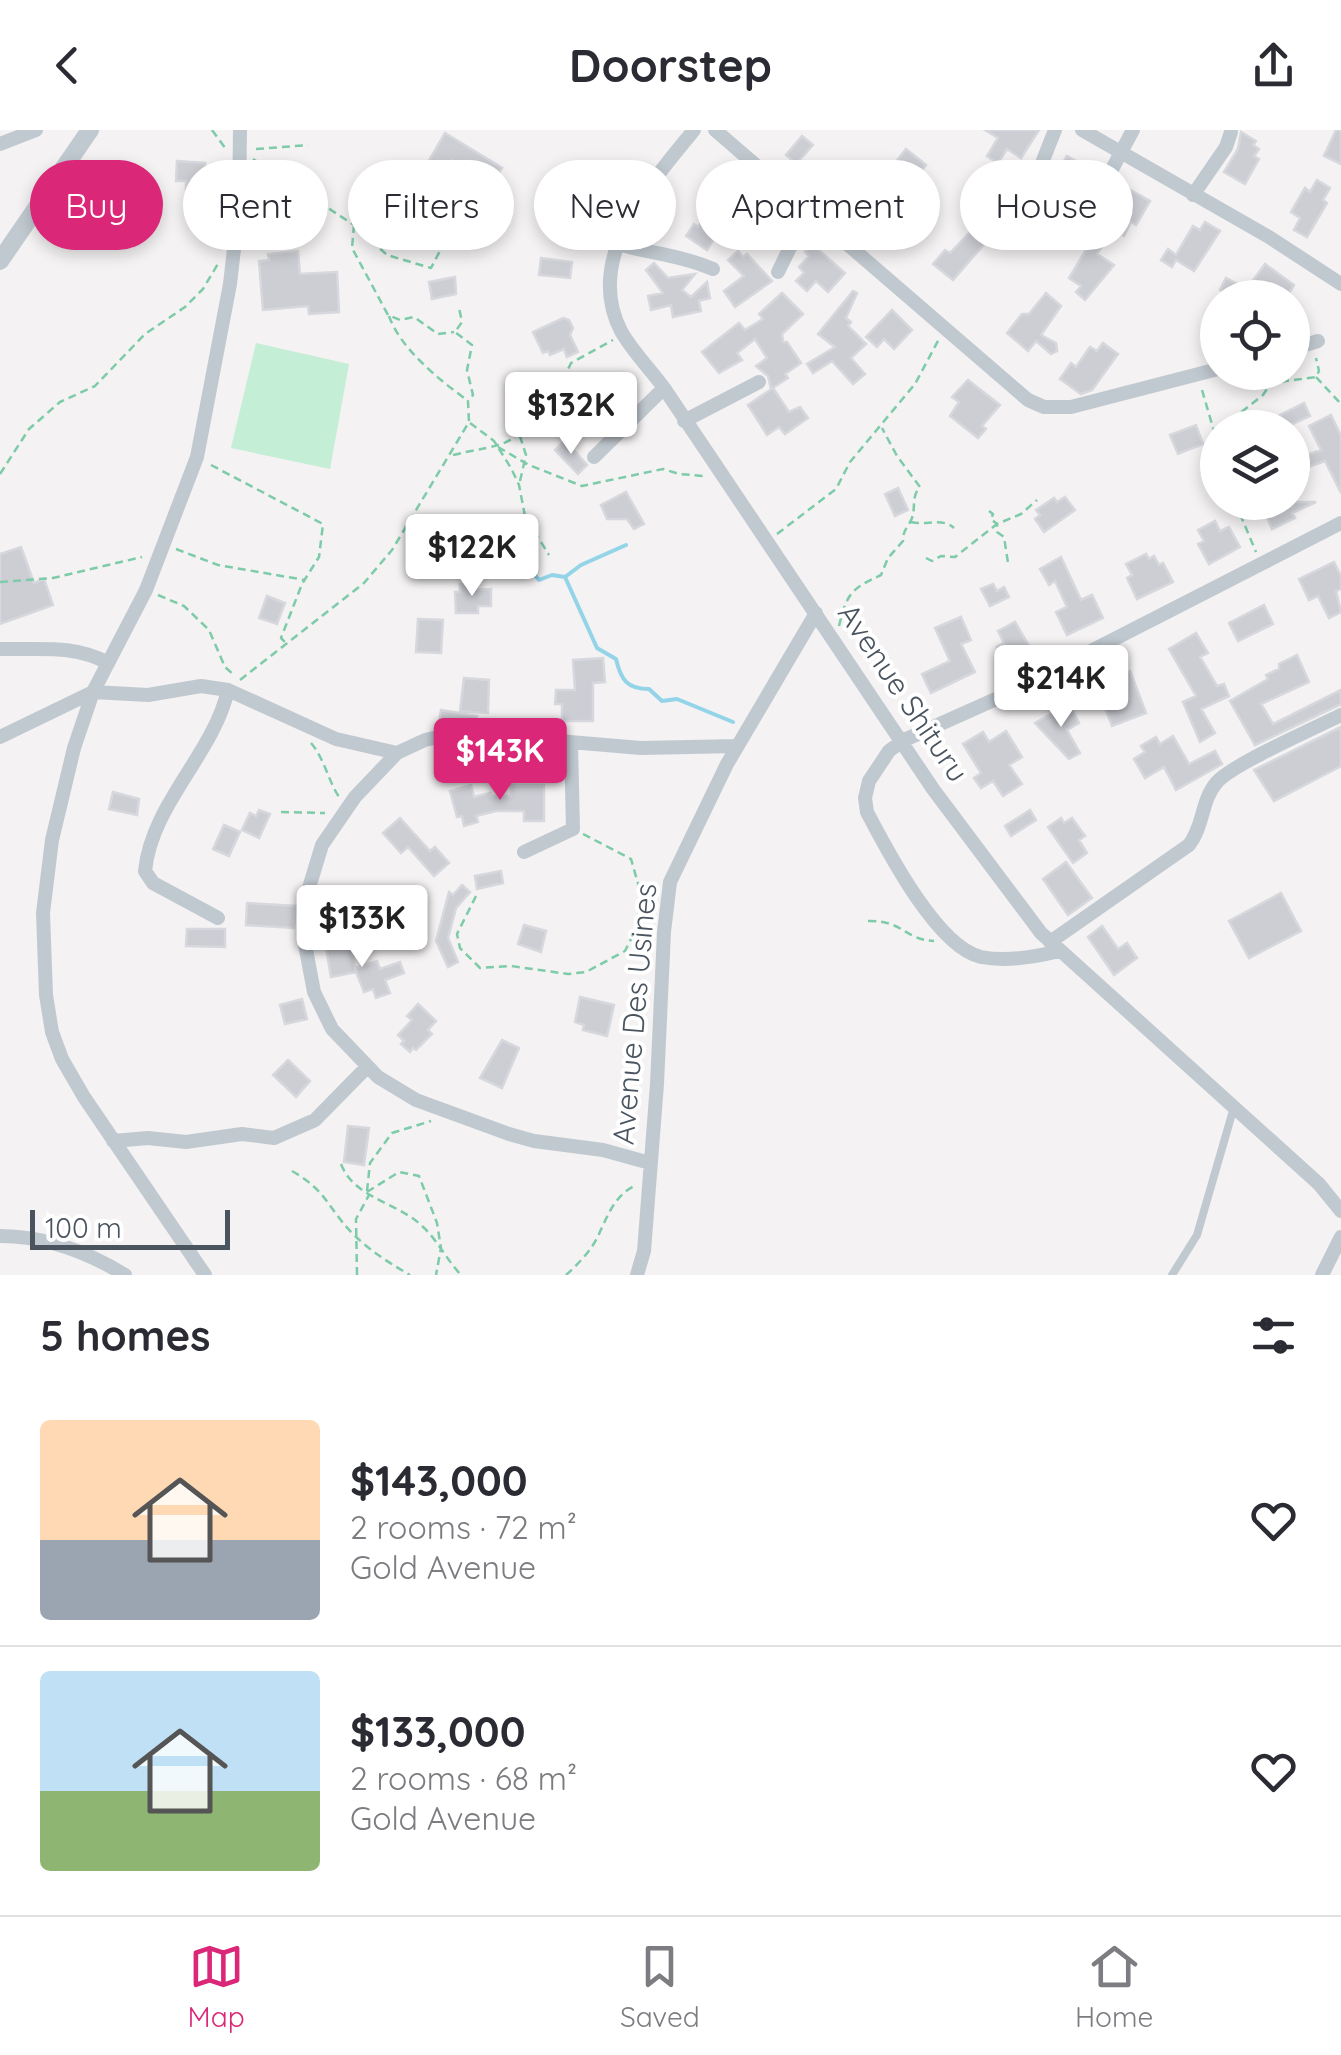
<!DOCTYPE html>
<html lang="en">
<head>
<meta charset="utf-8">
<style>
  body { margin:0; font-family:Quicksand,sans-serif; background:#f2f2f3; color:#2b2b33; height:100vh; display:flex; flex-direction:column; font-size:38px; white-space:nowrap }
  * { box-sizing:border-box; margin:0 }
  p { font-size:32px; color:#7c7c81 }
  .icon { flex:none; width:55px; height:55px; fill:none; stroke:currentColor; stroke-width:2; stroke-linecap:round; stroke-linejoin:round }
  .map { position:relative; height:1145px; overflow:hidden }
  .sheet { display:flex; flex-direction:column; background:#fff; flex:1 }
  .sheet>* { flex:none }
  .top-card { position:absolute; left:30px; top:30px; width:1282px; height:90px; display:flex; gap:20px }
  .fabs { position:absolute; left:1200px; top:150px; display:grid; gap:20px }
  .fabs a { display:grid; place-items:center; width:110px; height:110px; border-radius:50%; background:#fff; box-shadow:0 5px 15px #0003; font-size:50px }
  .scale { position:absolute; left:30px; bottom:25px; width:200px; box-sizing:border-box; padding-left:10px; border:5px solid #4a545f; border-top:0; font-size:28px; line-height:35px; white-space:nowrap; color:#4a545f; -webkit-text-stroke:8px #fff; paint-order:stroke }
  .price { position:absolute; translate:-50% -85px; padding:0 22px; border-radius:10px; background:#fff; color:#222; font-size:32px; line-height:65px; filter:drop-shadow(0 2px 5px #0008) }
  .price::after { content:''; position:absolute; left:50%; top:60px; width:30px; height:22px; margin-left:-15px; background:inherit; clip-path:polygon(0 0,100% 0,50% 100%) }
  .price.active { background:#db2777; color:#fff }
  ul { padding:0; list-style:none }
  li { display:flex; align-items:center; gap:30px; height:250px; padding:0 40px }
  li+li { border-top:2px solid #e1e1e2 }
  li span { display:grid; place-items:center; flex:none; width:280px; height:200px; border-radius:10px; color:#555 }
  li>.icon { margin-inline-start:auto }
  span .icon { width:120px; height:120px; fill:#fffc; stroke-width:1 }
  li b { font-size:42px }
  h2 { display:flex; justify-content:space-between; align-items:center; height:120px; padding:0 40px; font-size:42px }
  .tag { padding:0 35px; border-radius:45px; background:#fff; box-shadow:0 5px 15px #0003; font-size:35px; line-height:90px }
  .tag.active { background:#db2777; color:#fff }
  header { display:flex; justify-content:space-between; align-items:center; height:130px; padding:0 40px; background:#fff; font-size:45px; font-weight:800 }
  .tab-bar { display:flex; justify-content:space-around; align-items:center; height:140px; border-top:2px solid #e1e1e2; background:#fff; font-size:28px; color:#7c7c81 }
  .tab-bar a { display:grid; justify-items:center; gap:5px }
  .tab-bar .active { color:#db2777 }
  .map>svg:first-child { display:block }
</style>
</head>
<body>
<header><svg class="icon" aria-label="back" viewBox="0 0 24 24"><path d="M15 5l-7 7 7 7"/></svg>Doorstep<svg class="icon" aria-label="share" viewBox="0 0 24 24"><path d="M12 15V3M7 8l5-5 5 5M5 13v7h14v-7"/></svg></header>
<div class="map">
<svg width="1341" height="1145" viewBox="0 0 1341 1145">
  <rect width="100%" height="100%" fill="#f4f2f2"/>
  <path fill="#c4eed6" d="M256 213 349 234 330 339 231 318Z"/>
  <g fill="none" stroke-linecap="round" stroke-linejoin="round">
    <path stroke="#93d4e9" stroke-width="4" d="M448 419 453 422 473 417 488 426 508 420 518 435 527 436 539 450 552 445 565 447 597 518 616 529C621 550 627 559 649 559L662 571 677 569 733 592
      M565 447 581 435 626 415"/>
  </g>
  <path fill="#ccced4" stroke="#d6d8dd" stroke-width="2.5" fill-rule="evenodd" d="M985 0H1039L1021 28 1007 19 998 33 987 26 998 8Z
    M1336 0H1341V34L1324 26Z
    M1241 2 1256 11 1253 15 1259 19 1254 26 1259 29 1245 54 1224 42 1238 19Z
    M445 3 502 38 466 97 410 63ZM452 30 473 43 455 72 434 60Z
    M802 6 813 15 796 34 786 25Z
    M906 19 926 35 908 58 911 70 907 75 898 74 892 63 874 84 857 69 861 65 834 55 835 50 867 55 873 49 876 51 881 45 884 47Z
    M1067 26 1087 37 1074 60 1056 44Z
    M177 31 205 33V37L210 38 209 61 186 60V51H176Z
    M719 42 740 59 736 66 749 76 731 98 721 89 729 79 705 60Z
    M975 48 993 62 985 74 966 60Z
    M584 50 607 62 601 75 606 77 599 98 562 83 570 63 576 66Z
    M1317 50 1330 58 1323 70 1327 73 1307 107 1294 100 1300 88 1291 82 1305 58 1310 62Z
    M1127 58 1150 71 1136 95 1131 92 1124 106 1113 99 1097 124 1114 135 1085 170 1076 162 1081 156 1069 148 1096 103 1079 94 1085 82 1107 94Z
    M983 81 1000 96 953 150 933 134 945 120 950 123 970 102Z
    M702 91 718 102 707 120 686 106 694 94 698 97Z
    M1205 92 1220 101 1194 141 1176 130 1172 137 1161 130 1168 119 1176 125 1193 96 1200 100Z
    M812 114 845 143 828 162 816 151 807 161 796 151 804 143 799 137 809 126 805 122Z
    M298 121 300 144 337 142 339 182 309 184 308 176 263 180 259 131 269 130 268 124Z
    M738 121 743 127 747 124 772 151 735 177 724 161 744 146 728 130Z
    M541 128 572 132 570 148 539 145Z
    M654 133 668 148 695 144 682 160 691 167 707 152 710 168 699 171 701 181 673 187 671 175 651 180 648 166 663 163 646 140Z
    M1265 134 1294 155 1286 168H1234L1220 160 1226 148 1247 159Z
    M455 147 456 164 432 169 429 152Z
    M853 161 857 163 846 188 851 192 848 196 866 214 851 228 865 244 853 254 832 231 813 243 807 234 835 217 818 204Z
    M782 163 803 184 782 204 783 212H787L801 233 785 244 788 248 771 259 768 246 756 236 767 228 755 209 737 223 742 230 719 243 702 222 739 193 745 200 763 189 759 184Z
    M1046 163 1061 176 1041 205 1056 213 1057 221 1051 224 1036 211 1028 221 1007 203 1022 184H1029Z
    M892 180 912 200 894 219 884 209 877 217 866 207Z
    M563 188 569 190 573 198 570 205 578 222 567 227 564 219 550 225 548 221 543 223 533 202Z
    M1103 213 1118 224 1092 260 1081 264 1060 249 1071 233 1076 237 1090 217 1097 221Z
    M968 250 1000 275 982 296 986 299 978 308 950 286 959 272 952 267Z
    M773 258 789 282 800 277 808 288 785 304 779 297 767 305 748 275Z
    M1304 273 1310 286 1286 297 1280 285Z
    M1331 285 1341 306V363L1325 331 1300 340 1296 329 1321 320 1309 296Z
    M1196 295 1203 314 1178 324 1170 305Z
    M565 310 587 335 578 344 555 320Z
    M898 358 908 380 895 386 885 364Z
    M626 362 644 394 634 399 627 389H607L601 375Z
    M1065 367 1075 380 1044 402 1035 389 1040 385 1036 380 1054 368 1057 372Z
    M1269 372H1316L1292 383 1295 388 1272 399 1262 376Z
    M1215 391 1220 401 1229 397 1240 417 1209 434 1198 414 1204 411 1198 400Z
    M21 417 34 453 44 449 53 475 0 494V424Z
    M1146 424 1149 429 1154 426 1159 435 1163 433 1173 452 1137 469 1127 448 1132 445 1126 434Z
    M1061 427 1081 470 1092 465 1103 488 1067 505 1056 482 1067 477 1055 451 1049 455 1040 439Z
    M1334 432 1341 446V459L1336 461 1341 482 1329 488 1318 466 1309 470 1299 449Z
    M460 454H471V460L491 459V476H478V483H456L455 462H460Z
    M993 454 997 461 1004 457 1009 467 990 476 981 459Z
    M267 466 285 473 277 494 259 488Z
    M1264 475 1273 494 1238 511 1229 493Z
    M961 487 971 510 961 514 975 542 931 563 922 544 950 531 935 498Z
    M418 489 443 490 441 523 416 522Z
    M1015 492 1032 521 1007 535 997 517 1004 513 998 501Z
    M1196 503 1208 523 1200 527 1217 556 1224 554 1229 566 1201 579 1215 603 1200 612 1183 572 1196 566 1169 519Z
    M1297 525 1309 552 1261 574 1273 594 1341 560V574L1255 615 1230 571 1268 549 1266 545 1279 539V534Z
    M603 528 605 552 593 553V591H562V574H555L556 560H575L573 530Z
    M1130 541 1146 583 1112 596 1096 554Z
    M464 548 489 550 488 583 460 581Z
    M1069 574 1079 593 1067 600 1080 623 1069 629 1035 593Z
    M441 580 477 586 476 594 439 591Z
    M1341 597V636L1274 671 1254 640Z
    M1006 601 1022 627 1009 635 1022 654 1003 666 993 651 981 658 974 648 981 643 963 614 983 602 989 612Z
    M1173 606 1189 634 1215 621 1222 634 1176 660 1164 637 1145 648 1134 629 1145 622 1141 616 1156 607 1160 614Z
    M471 655 474 667 490 663 491 666H511V655H544V691H524V681H496L476 686 478 692 464 696 462 686 457 687 450 661Z
    M113 662 139 669 137 685 109 679Z
    M259 680 270 684 259 708 242 700 250 683 256 686Z
    M1030 680 1036 690 1011 706 1005 696Z
    M400 688 430 721 435 717 449 733 434 746 408 717 401 723 383 703Z
    M1061 688 1064 693 1072 688 1085 706 1079 710 1087 723 1073 733 1048 697Z
    M224 695 240 702 229 726 213 719Z
    M1066 732 1092 768 1068 785 1043 749Z
    M501 741 503 753 477 759 475 746Z
    M462 755 470 762 456 778 448 808 458 832 448 837 436 811 449 762 453 765Z
    M359 758 385 763 383 770 401 774 397 793 350 784 355 762H359Z
    M1281 763 1301 801 1249 828 1229 791Z
    M247 773 296 776 294 798 246 795Z
    M524 795 546 801 541 822 518 814Z
    M1102 796 1118 819 1127 813 1137 828 1114 845 1088 807Z
    M187 799H225V817L186 816Z
    M351 814 355 838 377 831 380 839 400 832 404 843 385 850 390 863 376 868 373 859 364 862 355 839 356 842 331 847 326 818Z
    M580 867 614 875 607 906 583 900 584 895 575 892Z
    M302 869 307 889 285 894 280 875Z
    M418 874 436 891 428 900 432 904 416 920 413 918 410 922 401 914 404 911 398 905 412 890 407 886Z
    M502 910 519 918 502 958 480 948Z
    M288 930 310 951 296 967 273 945Z
    M348 996 369 998 364 1035 344 1032Z"/>
  <g fill="none" stroke-linecap="round" stroke-linejoin="round">
    <path stroke="#7dcba8" stroke-width="2.5" stroke-dasharray="8 5" stroke-linecap="butt" d="M212 0 226 19
      M256 19 308 15
      M253 29 354 95 387 125 431 138 451 100
      M354 95 352 118 388 185 400 190 414 187 438 204 454 202
      M389 186C400 218 439 250 467 270
      M1316 247 1341 274
      M1202 260 1218 315
      M470 293 494 311 511 338 519 355 525 386 549 425
      M1221 298 1263 265 1271 253 1316 247 1319 241 1316 228
      M498 317 529 335 582 356 663 339 679 344 704 346
      M453 325C506 312 520 321 539 262L563 250 571 233 613 210
      M211 335 323 394 319 427 302 454 281 508 286 513
      M0 344 29 299 60 272 95 256 145 204 185 177 203 159 219 132
      M520 351 526 325 520 306
      M1235 372 1256 422
      M989 381 993 384 991 389 997 394V402L1004 407 1008 433
      M911 392C926 396 942 387 954 398
      M777 404 836 359 850 332 915 254 939 209
      M176 419 218 435 305 450
      M926 428 932 431 941 426 955 427 997 394 1021 384 1037 370
      M0 452 53 448 142 427
      M158 465 184 476 209 500 225 537 234 545
      M839 496C847 463 851 459 881 445L888 428 903 411C903 399 908 398 912 388 916 376 911 367 920 357L897 326 882 298
      M240 550 364 453 392 420 469 292 468 271 473 265 467 240 472 215 455 202 462 192 459 178
      M311 613C324 628 328 650 339 667
      M281 682 325 683
      M583 704 631 729 639 757 648 767
      M476 766 457 804 460 818 480 838 511 836 568 844 586 842 625 821 640 791 638 777 649 768
      M868 791C903 790 905 810 934 811
      M341 1034C354 1068 396 1072 421 1095 437 1109 446 1129 461 1145
      M292 1041C327 1061 327 1077 352 1103 369 1120 389 1133 410 1145
      M367 1061 370 1033 392 1003 431 991
      M367 1062 399 1042 419 1046 437 1093 441 1118 436 1145
      M357 1145 356 1089 369 1065
      M566 1145C578 1134 590 1122 597 1108 607 1088 613 1067 634 1056"/>
    <path stroke="#c1c9d0" stroke-width="8" d="M1172 1145 1197 1105 1234 977"/>
    <path stroke="#c1c9d0" stroke-width="14" d="M694 0C650 54 583 128 621 201 632 221 651 240 664 258L933 659 1041 803 1319 1054 1341 1081
      M715 0 1028 270 1044 277H1071L1218 239
      M1082 0 1269 107 1341 154
      M0 14 36 0
      M1040 38 1055 0
      M1193 65 1226 17 1231 2
      M1095 71 1133 0
      M618 114C652 124 680 125 713 139
      M778 142 808 81
      M1292 219 1318 211
      M684 291 759 252
      M594 327 664 258
      M0 519C39 520 73 514 108 533
      M0 607 93 562 148 565 201 556 228 560 336 609 397 623
      M524 722 573 699 571 613
      M218 788 153 753 145 741C152 673 213 625 228 560
      M1050 812 1189 715C1204 696 1201 670 1217 652 1233 634 1315 598 1341 585
      M1059 821C1035 827 1006 832 981 827 937 817 887 720 867 682L865 668 869 651 889 621 902 611 1005 565 1341 393
      M113 1011 148 1008 186 1012 242 1004 274 1008 315 990 366 938
      M650 1033 603 1020 534 1011 509 1004 416 970 378 947 332 899 314 862 304 809 308 761 322 715 355 667 397 623 425 610 438 607 499 606 641 618 737 616
      M0 1106C46 1106 86 1121 125 1145
      M205 1145 84 967 62 929 52 902 46 865 43 783 52 710 74 618 93 562 146 460 197 327 230 154 239 75 240 0
      M637 1145 644 1121 657 954 664 802 670 752 727 634 816 483
      M1322 1145 1341 1107"/>
    <path stroke="#c1c9d0" stroke-width="18" d="M0 131 90 0"/>
  </g>
  <g text-anchor="middle" stroke-width="8" stroke-linejoin="round" paint-order="stroke">
    <g font-size="30" fill="#4a545f" stroke="#fff">
      <text transform="translate(903 563) rotate(56)" y="10">Avenue Shituru</text>
      <text transform="translate(635 884) rotate(-85)" y="10">Avenue Des Usines</text>
    </g>
  </g>
</svg>
<div class="fabs">
<a><svg class="icon" aria-label="locate" viewBox="0 0 24 24"><circle cx="12" cy="12" r="6"/><path d="M12 2v4M12 18v4M2 12h4M18 12h4"/></svg></a>
<a><svg class="icon" aria-label="layers" viewBox="0 0 24 24"><path d="M12 4l9 5-9 5-9-5zM3 14l9 5 9-5"/></svg></a>
</div>
<div class="scale">100 m</div>
<b class="price" style="left:571px;top:327px">$132K</b>
<b class="price" style="left:472px;top:469px">$122K</b>
<b class="price" style="left:1061px;top:600px">$214K</b>
<b class="price active" style="left:500px;top:673px">$143K</b>
<b class="price" style="left:362px;top:840px">$133K</b>
<div class="top-card">
<a class="tag active">Buy</a>
<a class="tag">Rent</a>
<a class="tag">Filters</a>
<a class="tag">New</a>
<a class="tag">Apartment</a>
<a class="tag">House</a>
</div>
</div>
<section class="sheet">
<h2>5 homes<svg class="icon" aria-label="filters" viewBox="0 0 24 24"><path d="M4 7h16M4 17h16"/><circle cx="9" cy="7" r="2"/><circle cx="15" cy="17" r="2"/></svg></h2>
<ul>
<li><span style="background:linear-gradient(#ffd9b3 60%,#9aa5b1 0)"><svg class="icon" aria-label="home" viewBox="0 0 24 24"><path d="M3 11l9-7 9 7M6 9v11h12V9"/></svg></span><div><b>$143,000</b><p>2 rooms · 72 m²</p><p>Gold Avenue</p></div><svg class="icon" aria-label="heart" viewBox="0 0 24 24"><path d="M12 20l-8-8c-3-5 5-10 8-4 3-6 11-1 8 4z"/></svg></li>
<li><span style="background:linear-gradient(#bfe0f5 60%,#8fb573 0)"><svg class="icon" aria-label="home" viewBox="0 0 24 24"><path d="M3 11l9-7 9 7M6 9v11h12V9"/></svg></span><div><b>$133,000</b><p>2 rooms · 68 m²</p><p>Gold Avenue</p></div><svg class="icon" aria-label="heart" viewBox="0 0 24 24"><path d="M12 20l-8-8c-3-5 5-10 8-4 3-6 11-1 8 4z"/></svg></li>
</ul>
</section>
<nav class="tab-bar">
<a class="active"><svg class="icon" aria-label="map" viewBox="0 0 24 24"><path d="M3 6l6-2 6 2 6-2v14l-6 2-6-2-6 2zM9 4v14M15 6v14"/></svg>Map</a>
<a><svg class="icon" aria-label="saved" viewBox="0 0 24 24"><path d="M7 4h10v16l-5-4-5 4z"/></svg>Saved</a>
<a><svg class="icon" aria-label="home" viewBox="0 0 24 24"><path d="M3 11l9-7 9 7M6 9v11h12V9"/></svg>Home</a>
</nav>
</body>
</html>
